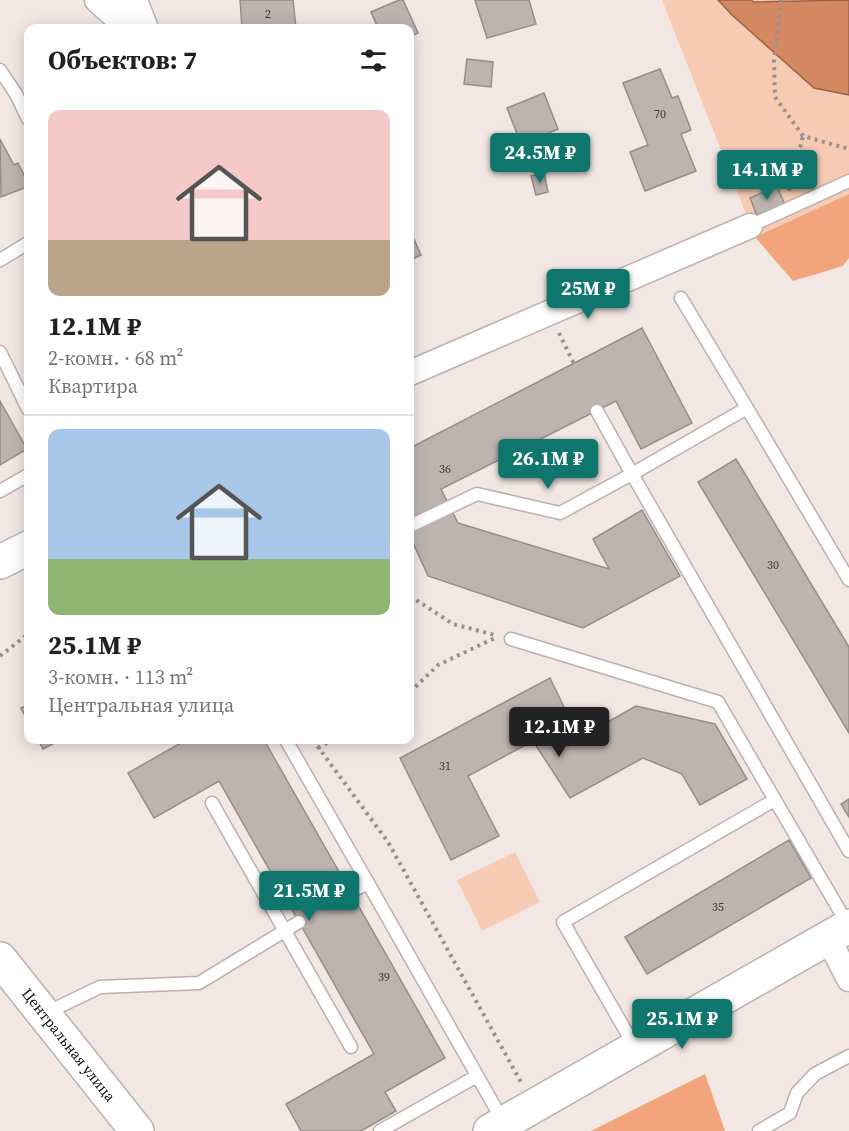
<!DOCTYPE html>
<html lang="ru">
<head>
<meta charset="utf-8">
<style>
  body { margin:0; font-family:"Source Serif 4",serif; background:#f2f2f2; color:#202124; height:100vh; display:flex; flex-direction:column; font-size:22px; white-space:nowrap }
  * { box-sizing:border-box; margin:0 }
  p { font-size:20px; color:#757577 }
  .icon { flex:none; width:33px; height:33px; fill:none; stroke:currentColor; stroke-width:2; stroke-linecap:round; stroke-linejoin:round }
  .map { position:relative; flex:1; overflow:hidden }
  .drawer { position:absolute; left:24px; top:24px; width:390px; height:720px; display:flex; flex-direction:column; background:#fff; border-radius:12px; box-shadow:0 3px 15px #0003 }
  .drawer>* { flex:none }
  .price { position:absolute; translate:-50% -51px; padding:0 14px; border-radius:6px; background:#0f766e; color:#fff; font-size:20px; line-height:39px; filter:drop-shadow(0 2px 3px #0008) }
  .price::after { content:''; position:absolute; left:50%; top:36px; width:18px; height:14px; margin-left:-9px; background:inherit; clip-path:polygon(0 0,100% 0,50% 100%) }
  .price.on { background:#222; color:#fff }
  ul { padding:0; list-style:none }
  li { display:grid; align-content:center; gap:12px; height:318px; padding:0 24px }
  li+li { border-top:2px solid #e0e0e0 }
  li span { display:grid; place-items:center; height:186px; border-radius:12px; color:#555 }
  li>.icon { margin-inline-start:auto }
  span .icon { width:108px; height:108px; fill:#fffc; stroke-width:1 }
  li b { font-size:26px }
  h2 { display:flex; justify-content:space-between; align-items:center; height:72px; padding:0 24px; font-size:26px }
  .map>svg:first-child { display:block }
</style>
</head>
<body>
<div class="map">
<svg width="849" height="1131" viewBox="0 0 849 1131">
  <rect width="100%" height="100%" fill="#f2e7e2"/>
  <path fill="#f7cab4" d="M662 0H849V194L755 237Z
    M515 852 540 902 482 931 457 880Z"/>
  <path fill="#f2a47c" d="M849 194V258L843 266 793 281 755 237Z
    M705 1074 725 1131H591Z"/>
  <path fill="#d48861" stroke="#9a6348" stroke-width="1.5" d="M718 0H751L754 2 849 0V95L814 88 732 15Z"/>
  <path fill="#beb4af" stroke="#968d88" stroke-width="1.5" d="M240 0H293L296 28H242Z
    M399 0H403L418 33 410 37V28H378L371 12Z
    M475 0H529L536 24 487 38Z
    M467 59 493 62 491 87 464 84Z
    M660 69 672 98 678 96 691 130 681 134 696 171 645 191 630 152 648 145 623 83Z
    M544 93 558 129 521 144 507 108Z
    M0 139 14 165 18 163 28 183 27 187 1 197Z
    M544 173 548 192 536 195 531 176Z
    M777 186 785 205 757 216 750 198Z
    M410 230 421 255 410 260Z
    M642 328 692 423 641 449 616 401 441 489 458 523 609 569 593 539 642 510 680 576 583 628 428 576 410 536V448Z
    M0 401 27 449 0 465Z
    M736 459 849 647V733L698 482Z
    M550 678 579 738 636 706 715 724 747 779 700 805 682 774 643 758 570 798 533 741 468 776 499 836 451 860 400 758Z
    M28 705V722L21 708Z
    M38 740H60L43 749Z
    M186 740H264L445 1058 385 1092 396 1111 361 1131H301L286 1104 374 1054 219 781 154 818 128 773Z
    M849 799V817L841 804Z
    M789 840 811 878 647 974 625 937Z"/>
  <g fill="none" stroke-linecap="round" stroke-linejoin="round">
    <defs>
      <path id="lane" d="M0 70 16 94 28 119
        M750 226 849 181
        M0 260 28 243
        M681 298 747 408
        M0 352 28 409
        M0 491 28 475
        M410 526 477 494 560 513 632 474 597 411
        M849 580 747 408 632 474 849 851
        M511 639 718 702 775 800
        M286 740 368 883
        M212 803 351 1047
        M351 892 368 883 504 1123
        M46 1013 100 987 199 983 299 922
        M635 1047 563 922 771 802 775 800 848 925
        M380 1131 477 1076
        M759 1131 790 1113 797 1093 815 1074 849 1056"/>
      <path id="street" d="M97 0 128 28
        M410 373 750 226
        M828 938 849 979"/>
      <g id="secondary">
        <path d="M130 0 141 28"/>
        <path d="M0 562 28 548"/>
        <path id="s1" d="M0 959 137 1131"/>
        <path d="M490 1131 849 926"/>
      </g>
    </defs>
    <use href="#lane" stroke="#bbb1ac" stroke-width="15"/>
    <use href="#street" stroke="#bbb1ac" stroke-width="27"/>
    <use href="#secondary" stroke="#bbb1ac" stroke-width="36"/>
    <path stroke="#99918e" stroke-width="4" stroke-dasharray="3 4.5" stroke-linecap="butt" d="M781 0 774 60 775 97 803 136 849 149
      M789 191 803 136
      M559 333 574 364
      M410 596 453 624 495 635
      M0 656 28 634
      M410 692 438 665 497 637
      M313 740 388 842 522 1084
      M318 748 332 740"/>
    <use href="#lane" stroke="#fff" stroke-width="12"/>
    <use href="#street" stroke="#fff" stroke-width="24"/>
    <use href="#secondary" stroke="#fff" stroke-width="33"/>
  </g>
  <g text-anchor="middle" stroke-width="6" stroke-linejoin="round" paint-order="stroke">
    <g font-size="12" fill="#3c3735">
      <text x="268" y="18">2</text>
      <text x="660" y="118">70</text>
      <text x="445" y="473">36</text>
      <text x="773" y="569">30</text>
      <text x="445" y="770">31</text>
      <text x="718" y="911">35</text>
      <text x="384" y="981">39</text>
    </g>
    <g font-size="15" fill="#110d0c" stroke="#fef5f1">
      <text dy="5" stroke="none"><textPath href="#s1" startOffset="110">Центральная улица</textPath></text>
    </g>
  </g>
</svg>
<b class="price" style="left:540px;top:184px">24.5M ₽</b>
<b class="price" style="left:767px;top:201px">14.1M ₽</b>
<b class="price" style="left:588px;top:320px">25M ₽</b>
<b class="price" style="left:548px;top:490px">26.1M ₽</b>
<b class="price on" style="left:559px;top:758px">12.1M ₽</b>
<b class="price" style="left:309px;top:922px">21.5M ₽</b>
<b class="price" style="left:682px;top:1050px">25.1M ₽</b>
<section class="drawer">
<h2>Объектов: 7<svg class="icon" aria-label="filters" viewBox="0 0 24 24"><path d="M4 7h16M4 17h16"/><circle cx="9" cy="7" r="2"/><circle cx="15" cy="17" r="2"/></svg></h2>
<ul>
<li><span style="background:linear-gradient(#f6c9c9 70%,#b9a48a 0)"><svg class="icon" aria-label="home" viewBox="0 0 24 24"><path d="M3 11l9-7 9 7M6 9v11h12V9"/></svg></span><div><b>12.1M ₽</b><p>2-комн. · 68 m²</p><p>Квартира</p></div></li>
<li><span style="background:linear-gradient(#a9c7e8 70%,#8fb573 0)"><svg class="icon" aria-label="home" viewBox="0 0 24 24"><path d="M3 11l9-7 9 7M6 9v11h12V9"/></svg></span><div><b>25.1M ₽</b><p>3-комн. · 113 m²</p><p>Центральная улица</p></div></li>
</ul>
</section>
</div>
</body>
</html>
